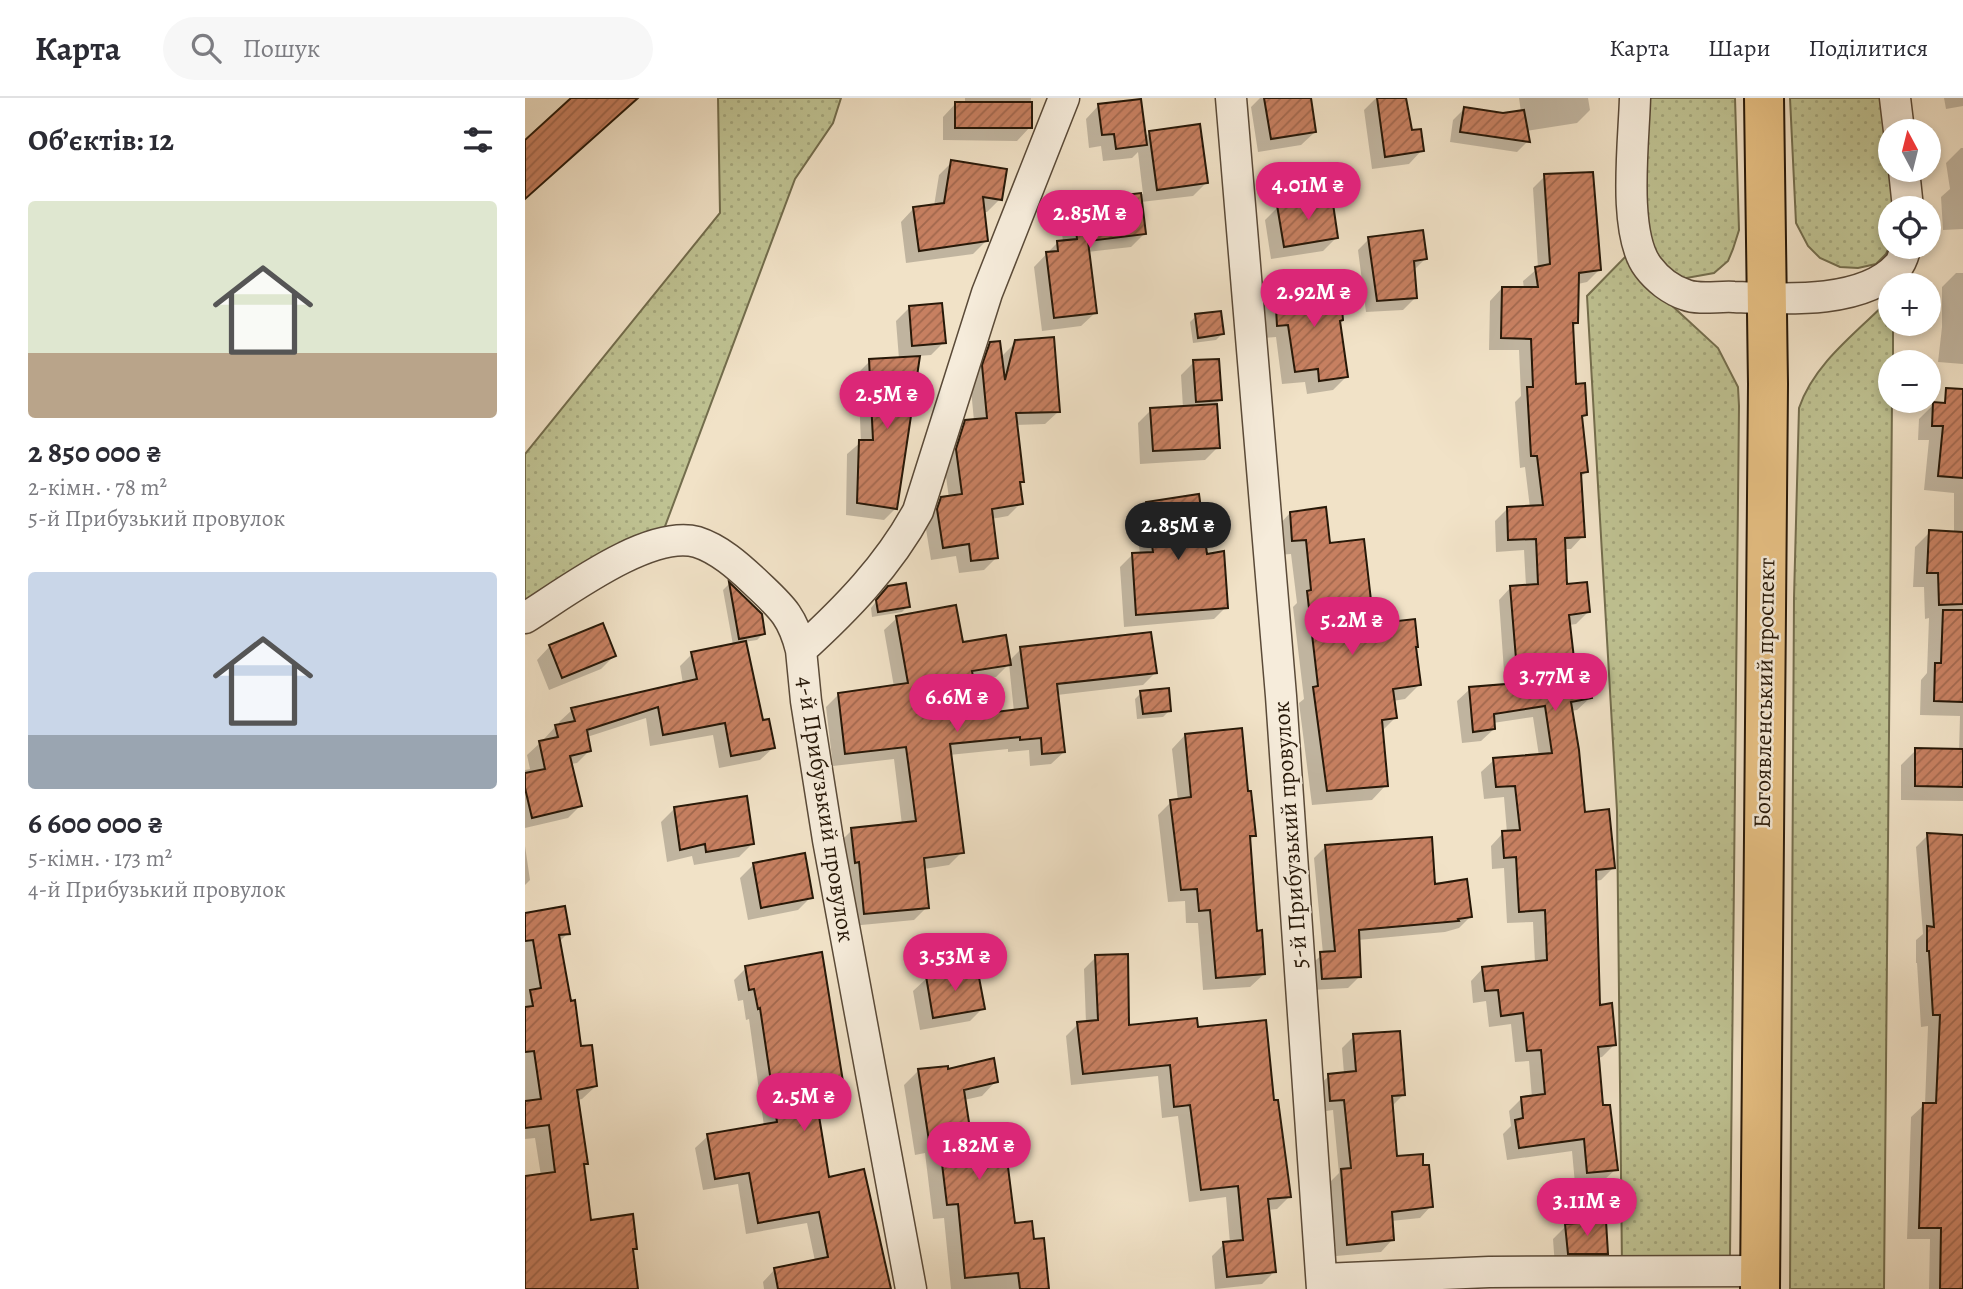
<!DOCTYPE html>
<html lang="uk">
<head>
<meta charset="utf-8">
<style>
  body { margin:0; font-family:Alegreya,serif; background:#f7f7f7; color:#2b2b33; height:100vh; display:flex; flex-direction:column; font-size:26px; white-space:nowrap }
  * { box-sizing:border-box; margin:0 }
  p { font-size:23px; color:#7c7c81 }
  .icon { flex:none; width:38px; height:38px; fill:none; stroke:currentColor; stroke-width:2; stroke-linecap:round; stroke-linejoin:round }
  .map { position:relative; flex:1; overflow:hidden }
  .side { display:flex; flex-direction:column; background:#fff; width:525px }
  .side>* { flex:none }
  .needle { width:46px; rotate:353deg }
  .fabs { position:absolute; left:1353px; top:21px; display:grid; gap:14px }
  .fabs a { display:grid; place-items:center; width:63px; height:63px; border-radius:50%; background:#fff; box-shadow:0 4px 10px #0003; font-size:35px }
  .price { position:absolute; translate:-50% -60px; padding:0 16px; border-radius:24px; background:#db2777; color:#fff; font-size:23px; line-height:46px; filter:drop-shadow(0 2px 4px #0008) }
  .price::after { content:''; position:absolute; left:50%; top:42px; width:21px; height:16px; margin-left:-10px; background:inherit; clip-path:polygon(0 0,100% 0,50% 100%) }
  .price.current { background:#222; color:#fff }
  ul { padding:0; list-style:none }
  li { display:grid; align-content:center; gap:14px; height:371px; padding:0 28px }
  li span { display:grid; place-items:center; height:217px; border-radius:7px; color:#555 }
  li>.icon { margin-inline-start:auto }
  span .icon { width:126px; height:126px; fill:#fffc; stroke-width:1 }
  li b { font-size:30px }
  h2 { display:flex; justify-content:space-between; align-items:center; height:84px; padding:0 28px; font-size:30px }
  header { display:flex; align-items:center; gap:42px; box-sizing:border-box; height:98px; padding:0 35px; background:#fff; border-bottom:2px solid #e1e1e2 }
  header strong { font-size:33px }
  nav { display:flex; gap:38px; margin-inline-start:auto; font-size:24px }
  .search { width:490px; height:63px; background:#f7f7f7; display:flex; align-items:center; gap:18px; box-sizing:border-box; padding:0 24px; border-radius:38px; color:#7c7c81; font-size:26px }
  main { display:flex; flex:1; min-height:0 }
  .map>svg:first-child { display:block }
</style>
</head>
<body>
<header>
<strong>Карта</strong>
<div class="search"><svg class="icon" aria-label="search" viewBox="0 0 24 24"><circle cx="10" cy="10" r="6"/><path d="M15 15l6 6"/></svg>Пошук</div>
<nav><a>Карта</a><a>Шари</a><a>Поділитися</a></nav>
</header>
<main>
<section class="side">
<h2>Об’єктів: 12<svg class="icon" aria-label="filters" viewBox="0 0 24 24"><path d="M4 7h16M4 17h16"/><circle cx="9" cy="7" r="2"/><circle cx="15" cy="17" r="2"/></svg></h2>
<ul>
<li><span style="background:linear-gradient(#dfe7d0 70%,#b9a48a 0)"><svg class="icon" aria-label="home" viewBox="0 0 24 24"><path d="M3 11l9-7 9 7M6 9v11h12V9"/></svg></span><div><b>2 850 000 ₴</b><p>2-кімн. · 78 m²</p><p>5-й Прибузький провулок</p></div></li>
<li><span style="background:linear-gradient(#c9d6e8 75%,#9aa5b1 0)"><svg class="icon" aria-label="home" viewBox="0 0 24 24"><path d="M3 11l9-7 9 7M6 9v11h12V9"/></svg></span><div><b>6 600 000 ₴</b><p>5-кімн. · 173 m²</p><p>4-й Прибузький провулок</p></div></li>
</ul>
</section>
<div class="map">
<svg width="1438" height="1191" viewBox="0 0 1438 1191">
  <defs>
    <pattern id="grass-dots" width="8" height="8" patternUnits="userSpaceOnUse" patternTransform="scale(1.75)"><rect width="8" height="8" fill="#bfc292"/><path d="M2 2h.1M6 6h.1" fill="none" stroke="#a4a67c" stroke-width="1.8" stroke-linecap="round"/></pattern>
    <pattern id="building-hatch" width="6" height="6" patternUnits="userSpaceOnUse" patternTransform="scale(1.75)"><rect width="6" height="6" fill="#c78061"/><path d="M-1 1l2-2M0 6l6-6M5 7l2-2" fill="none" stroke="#a2684e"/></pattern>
  </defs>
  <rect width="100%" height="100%" fill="#f1e2c7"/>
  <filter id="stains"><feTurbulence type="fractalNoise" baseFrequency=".00286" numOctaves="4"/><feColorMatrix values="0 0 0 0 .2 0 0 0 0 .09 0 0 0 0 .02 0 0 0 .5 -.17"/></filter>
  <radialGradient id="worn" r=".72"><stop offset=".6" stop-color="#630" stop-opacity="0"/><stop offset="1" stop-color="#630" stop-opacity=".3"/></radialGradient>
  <path fill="url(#grass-dots)" stroke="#736d4d" stroke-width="2" d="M193 0H316L308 25 270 81 136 439 0 511V356L195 115Z
    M1118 0H1210L1214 132 1208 151 1203 163 1189 175 1156 181 1128 162 1115 109Z
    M1265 0H1358C1363 37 1365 74 1373 110H1365V147L1361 156 1351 166 1333 170 1315 169 1295 160 1283 148 1271 125Z
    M1105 154 1130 192 1193 250 1213 289 1214 308 1205 1158 1202 1163 1097 1168 1092 713 1062 198Z
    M1365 201V226H1368V264H1365V303H1367L1359 1191H1265L1269 500 1274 310C1289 265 1332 234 1365 201Z"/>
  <path fill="#0003" fill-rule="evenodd" d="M440 0H506L505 29 492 43 418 42V19L431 5H440Z
    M735 0H784L790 34 776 47 733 54 726 9Z
    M851 0H863L897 52 884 66 847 71 839 12Z
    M994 0H1063L1065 12 1052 25 1001 33 1003 43 992 54 925 44 928 22 939 11 978 16 996 14Z
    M1419 0H1438V8L1421 11Z
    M574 7 619 40 625 34 681 85 668 98 616 104 619 136 606 149 562 154 570 215 556 228 517 233 509 169 532 145 538 144 535 118 548 105 618 96 613 54 607 60 578 63 576 48 564 50 561 21Z
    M1436 50H1438V131L1418 132 1416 99 1425 91 1421 65Z
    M427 64 475 101 462 114H458L461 143 448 156 381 165 376 124 389 110 409 108 414 77Z
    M1020 78 1074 172 1062 184 1053 186 1052 225 1047 230 1049 288 1060 317 1055 322 1061 374 1055 380 1058 438 1046 451H1039L1040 488 1063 514 1051 526 1044 527 1048 571 1065 600 1052 612 1046 613 1058 716 1088 770 1076 782 1070 783 1074 908 1089 947 1077 959 1072 960 1077 1009 1091 1071 1078 1083 1050 1086 1047 1053 982 1062 978 1036 986 1028 984 1013 996 1001 1007 1000 1004 963 990 964 986 926 964 929 961 903 948 905 946 883 958 870 1010 865 1008 824 982 825 979 770 967 771 966 748 978 735H982L979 699 959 701 956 674 969 662 1014 658 1008 619 968 625 969 631 956 643 937 645 932 603 945 591 980 588 974 502 986 489 1001 488 999 452 971 454 970 423 982 411 1005 410 1000 369 995 370 990 304 996 298 994 252H964L965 203 977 190 999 191 998 183 1013 170 1008 90Z
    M753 109 811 140 798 153 746 161 740 122Z
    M844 141 900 161 888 173 890 200 878 212 841 214 833 152Z
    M1431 175H1438V266L1413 264 1417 229V189Z
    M750 194 816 222 814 225 821 279 808 292 782 296 780 284 757 286 751 239 739 240 737 207Z
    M384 210 419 244 406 257 393 258 371 410 359 422 321 417 322 356 336 344 333 275 345 263 374 261 371 223Z
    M671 218 697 236 691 242 668 245 665 224Z
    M491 244 533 314 520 326 490 327 497 383 494 387 496 405 483 418 466 421 472 459 459 472 434 475 431 458 406 462 400 425 403 414 417 401 424 400 419 365 428 337 441 324 449 323 445 281 453 259 466 245 476 259Z
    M669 264 695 302 691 306 693 349 680 362 615 366 613 325 626 312 658 310 656 277Z
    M1409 306 1438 307V703L1376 702V667L1391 652 1434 653 1435 618 1395 617 1396 582 1402 575 1404 520 1400 521 1399 489H1388L1390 449 1405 434 1429 435V395L1399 392 1404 342H1393L1394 321Z
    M622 406 681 458 701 509 689 521 599 529 595 469 607 457 615 456 610 418Z
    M765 415 804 447 854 527 889 551 895 586 880 601 868 603 871 619 857 633 861 687 847 702 787 707 774 605 779 601 768 509 772 505 766 456 753 457 751 430Z
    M204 486 235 517 238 536 232 542 219 544 236 624 248 650 235 662 194 670 188 637 125 648 121 620 62 639 64 653 52 665 46 666 55 708 43 720 0 730V672L5 671 2 657 15 645 19 644V641L31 628 35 627 34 624 47 612 158 586 155 568 167 556 208 547 198 492Z
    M357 496 383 508 377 514 347 519 346 510Z
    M372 520 483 564 496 551 631 574 618 587 532 597 539 654 526 666 505 668 504 652 483 654V651L424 657 437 754 424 767 399 771 402 809 389 822 326 828 314 745 327 732 377 727 369 661 308 668 301 609 314 596 369 589 359 532ZM484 566 489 614 453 618 447 583 471 579Z
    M25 548 89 558 76 571 24 592 12 562Z
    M616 595 644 613 638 619 612 621 610 601Z
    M660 637 730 737 724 743 730 835 739 876 725 889 678 892 673 825H661L660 803 643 804 633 717 646 704 653 703 647 651Z
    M149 711 227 746 214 759 169 767 167 758 142 764 136 724Z
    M1403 737 1434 738 1438 787V1191H1404L1405 1141H1382L1386 1019 1400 1006 1403 928 1396 929 1392 865H1391V842L1398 836 1391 749Z
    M0 748 5 782 0 787Z
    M801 748 909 788 945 819 934 830 920 834 833 842 835 878 823 890 785 892 784 868 798 856 789 760Z
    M228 767 286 799 273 812 223 822 215 780Z
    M0 817 43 835 33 845 54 950 71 988 57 1001 52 1002 61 1065 58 1068 65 1124 110 1150 107 1153 112 1191H0V1080L16 1078 10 1040 0 1041Z
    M571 859 603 929 672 931 748 1004 765 1098 752 1111 743 1112 749 1174 737 1186 690 1191 687 1158 699 1146 705 1145 701 1099 664 1104 653 1018 637 1020 633 978 546 987 541 938 553 926 561 925 559 871Z
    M221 870 320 1007 308 1019 293 1022 302 1081 364 1191H239L238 1184 250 1171 290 1163 282 1125 221 1136 213 1086 178 1092 170 1050 183 1038 239 1028 224 921 221 922 218 902 213 903 209 882Z
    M402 880 458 910 445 923 395 932 388 893Z
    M829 938 879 996 866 1009 871 1060 906 1108 895 1120 866 1123 867 1142 856 1154 811 1158 805 1084 814 1075 808 1012 794 1014 792 989 804 978 819 976 817 950Z
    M394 972 422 973 471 983 457 998 439 1002 448 1059 488 1127 508 1143 522 1191H426L419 1120 408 1121 400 1055 390 1057 379 987Z
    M1041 1128 1082 1155 1068 1169H1030L1028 1141Z"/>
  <path fill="url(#building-hatch)" stroke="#271808" stroke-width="2" d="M46 0H113L0 101V42Z
    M739 0H786L791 34 746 41Z
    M852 0H881L887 32 896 31 899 53 860 59Z
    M616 1 622 47 591 51 589 36 577 37 573 6Z
    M430 4H507V30H430Z
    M939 9 978 15 999 12 1005 44 935 34Z
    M675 26 683 85 632 92 624 33Z
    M426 62 482 71 477 102 458 99 463 143 394 153 388 109 419 105Z
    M1068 74 1076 172 1054 175 1053 225H1048L1051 286 1060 285 1062 317 1057 318 1063 374 1056 375 1060 439 1040 440 1042 486 1062 484 1065 514 1044 517 1050 569 1062 567 1067 600 1046 604 1054 652 1060 714 1084 711 1090 770 1071 772 1075 907 1087 905 1091 947 1073 949 1078 1007H1085L1093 1072 1062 1075 1059 1041 994 1050 990 1022 998 1020 996 999 1020 996 1016 952 1002 953 998 915 976 918 973 892 960 893 957 869 1022 862 1020 812 994 814 991 759 979 760 977 733 995 732 990 688 971 689 968 660 1027 655 1020 608 969 616 970 631 948 634 944 589 993 585 985 488 1013 486 1011 441 983 442 982 409 1018 407 1012 358H1006L1002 289H1008L1006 241 976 240 977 189H1013L1010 169 1025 166 1019 76Z
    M616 95 621 136 563 143 572 215 529 220 521 154 533 153 532 143 552 141 548 103Z
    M807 99 813 140 759 149 752 107Z
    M898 132 902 161 889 163 892 200 852 203 843 139Z
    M815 187 818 222 815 223 823 279 794 283 793 271 770 274 763 227 752 228 750 192Z
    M417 205 421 245 387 248 384 208Z
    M696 213 699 236 673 240 670 216Z
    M529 239 535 314 491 315 499 384H495L498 406 467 411 473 460 446 463 444 446 418 450 412 411 416 399 437 396 431 351 440 322 462 320 457 267 465 244 475 243 480 282 490 242Z
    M395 258 372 411 332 405 334 342H348L344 261Z
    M694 261 697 302 671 304 668 262Z
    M1421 290 1438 291V380L1413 378 1418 328H1407L1408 304 1420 305Z
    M692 306 695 350 628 353 625 310Z
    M674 396 682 456 699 453 703 510 611 517 607 455 628 454 621 404Z
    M801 409 805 445 839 441 847 511 853 510 855 525 890 521 893 549H891L896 587 868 591 872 620 857 622 863 688 802 693 788 589 793 588 782 493 786 492 781 442 767 443 765 414Z
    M1404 432 1438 434V506L1414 507 1413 475H1402Z
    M204 484 237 516 240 536 214 541Z
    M381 485 385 509 353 514 351 502 363 488Z
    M431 507 438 544 481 537 486 567 447 573 454 616 503 610 495 549 626 534 632 575 532 586 540 654 517 656 516 640 495 642V639L425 646 439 755 399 760 404 810 339 816 334 764 330 765 326 730 391 723 381 649 320 656 313 595 383 585 371 518Z
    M1418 512H1438V604L1409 603 1410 565H1416Z
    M78 525 91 558 37 580 24 547Z
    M221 543 238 622 244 621 250 650 206 658 200 625 138 637 133 609 62 632 66 653 45 658 57 708 7 720 0 690V675L20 671 14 643 33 639 30 627 50 623 46 610 172 581 166 554Z
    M644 590 646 613 618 616 615 593Z
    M717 630 723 693H726L731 738H725L732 833 737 832 740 876 691 880 685 812 674 813 672 791 656 792 645 702 666 699 660 636Z
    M1390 650 1438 651V689L1390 688Z
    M222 698 229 746 181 754 180 746 155 752 149 709Z
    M1402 735 1438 737V1191H1415L1416 1130H1394L1398 1005H1411L1415 917H1408L1404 853H1402V828L1409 829Z
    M907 739 910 786 942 781 947 819 933 821 934 823 834 832 836 879 797 881 795 854 810 853 800 747Z
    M280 755 288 800 236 810 228 765Z
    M40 808 45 836 34 837 46 903 50 902 56 948 67 947 72 988 52 992 63 1066H59L66 1122 108 1116 112 1151H108L113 1191H0V1078L30 1074 24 1027 0 1030V1003L16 1001 9 953 0 954V909L8 908 5 892 16 890 8 842 0 843V815Z
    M297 854 322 1008 293 1012 304 1079 339 1071 366 1191H253L249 1170 303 1159 294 1114 233 1125 224 1075 190 1081 182 1036 252 1024 235 910 233 911 229 891 224 892 220 868Z
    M603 856 604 927 672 920 673 929 741 922 749 1002H753L766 1099 743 1101 751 1174 702 1179 698 1144 718 1142 713 1088 676 1092 665 1007 649 1009 645 967 558 976 552 924 573 922 570 857Z
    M452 869 460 911 408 920 401 878Z
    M875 933 880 997 867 998 872 1058 898 1056V1067H904L908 1109 867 1114 869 1142 822 1147 816 1071 826 1070 819 1002 805 1003 803 976 831 973 828 936Z
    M469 960 473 984 439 992 449 1057 481 1053 490 1125 507 1123 509 1141 519 1140 524 1191H495L493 1175 440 1180 433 1106 422 1107 414 1041 404 1043 393 971 423 968V971Z
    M1081 1123 1083 1156H1043L1040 1126Z"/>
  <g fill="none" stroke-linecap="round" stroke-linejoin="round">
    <defs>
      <path id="minor" d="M706 0 756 598 797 1191
        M1110 0C1109 42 1097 135 1123 169 1132 181 1146 192 1161 197 1174 202 1194 198 1209 199 1256 201 1338 207 1373 168 1377 164 1379 155 1381 149
        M1370 0 1374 33
        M1379 72 1383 110
        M0 520C40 495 124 431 172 444 194 451 213 468 229 483 255 508 267 516 276 552
        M798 1181 964 1174 1235 1173
        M386 1191 303 742 281 603 276 552C321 511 364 467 393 413L462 195 539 0"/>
      <path id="major" d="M1235 1191 1243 286 1239 0"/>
    </defs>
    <use href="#minor" stroke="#5a4a38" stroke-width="33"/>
    <use href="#major" stroke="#271808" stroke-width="42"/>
    <use href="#minor" stroke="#f6ecdb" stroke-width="30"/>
    <use href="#major" stroke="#e8c184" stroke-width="38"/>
  </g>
  <g text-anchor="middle" stroke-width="5" stroke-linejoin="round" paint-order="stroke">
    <g font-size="24" fill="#271808" stroke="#f6ecdb">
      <text transform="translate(1239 595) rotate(-89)" y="8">Богоявленський проспект</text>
      <text transform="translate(301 711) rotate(81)" y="8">4-й Прибузький провулок</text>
      <text transform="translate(765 737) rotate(-94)" y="8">5-й Прибузький провулок</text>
    </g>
  </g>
  <rect width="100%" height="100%" filter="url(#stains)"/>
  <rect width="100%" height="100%" fill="url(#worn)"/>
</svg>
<div class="fabs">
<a><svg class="needle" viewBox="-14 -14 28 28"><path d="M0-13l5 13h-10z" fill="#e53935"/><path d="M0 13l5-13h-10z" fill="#7c7c81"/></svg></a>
<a><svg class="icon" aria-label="locate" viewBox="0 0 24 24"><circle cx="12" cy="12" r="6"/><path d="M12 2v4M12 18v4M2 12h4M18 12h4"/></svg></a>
<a>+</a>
<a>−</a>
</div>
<b class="price" style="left:783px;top:124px">4.01M ₴</b>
<b class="price" style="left:565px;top:152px">2.85M ₴</b>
<b class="price" style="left:789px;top:231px">2.92M ₴</b>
<b class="price" style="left:362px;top:333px">2.5M ₴</b>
<b class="price current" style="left:653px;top:464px">2.85M ₴</b>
<b class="price" style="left:827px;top:559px">5.2M ₴</b>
<b class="price" style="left:1030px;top:615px">3.77M ₴</b>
<b class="price" style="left:432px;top:636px">6.6M ₴</b>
<b class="price" style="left:430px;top:895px">3.53M ₴</b>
<b class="price" style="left:279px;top:1035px">2.5M ₴</b>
<b class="price" style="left:454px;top:1084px">1.82M ₴</b>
<b class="price" style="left:1062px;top:1140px">3.11M ₴</b>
</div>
</main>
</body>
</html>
